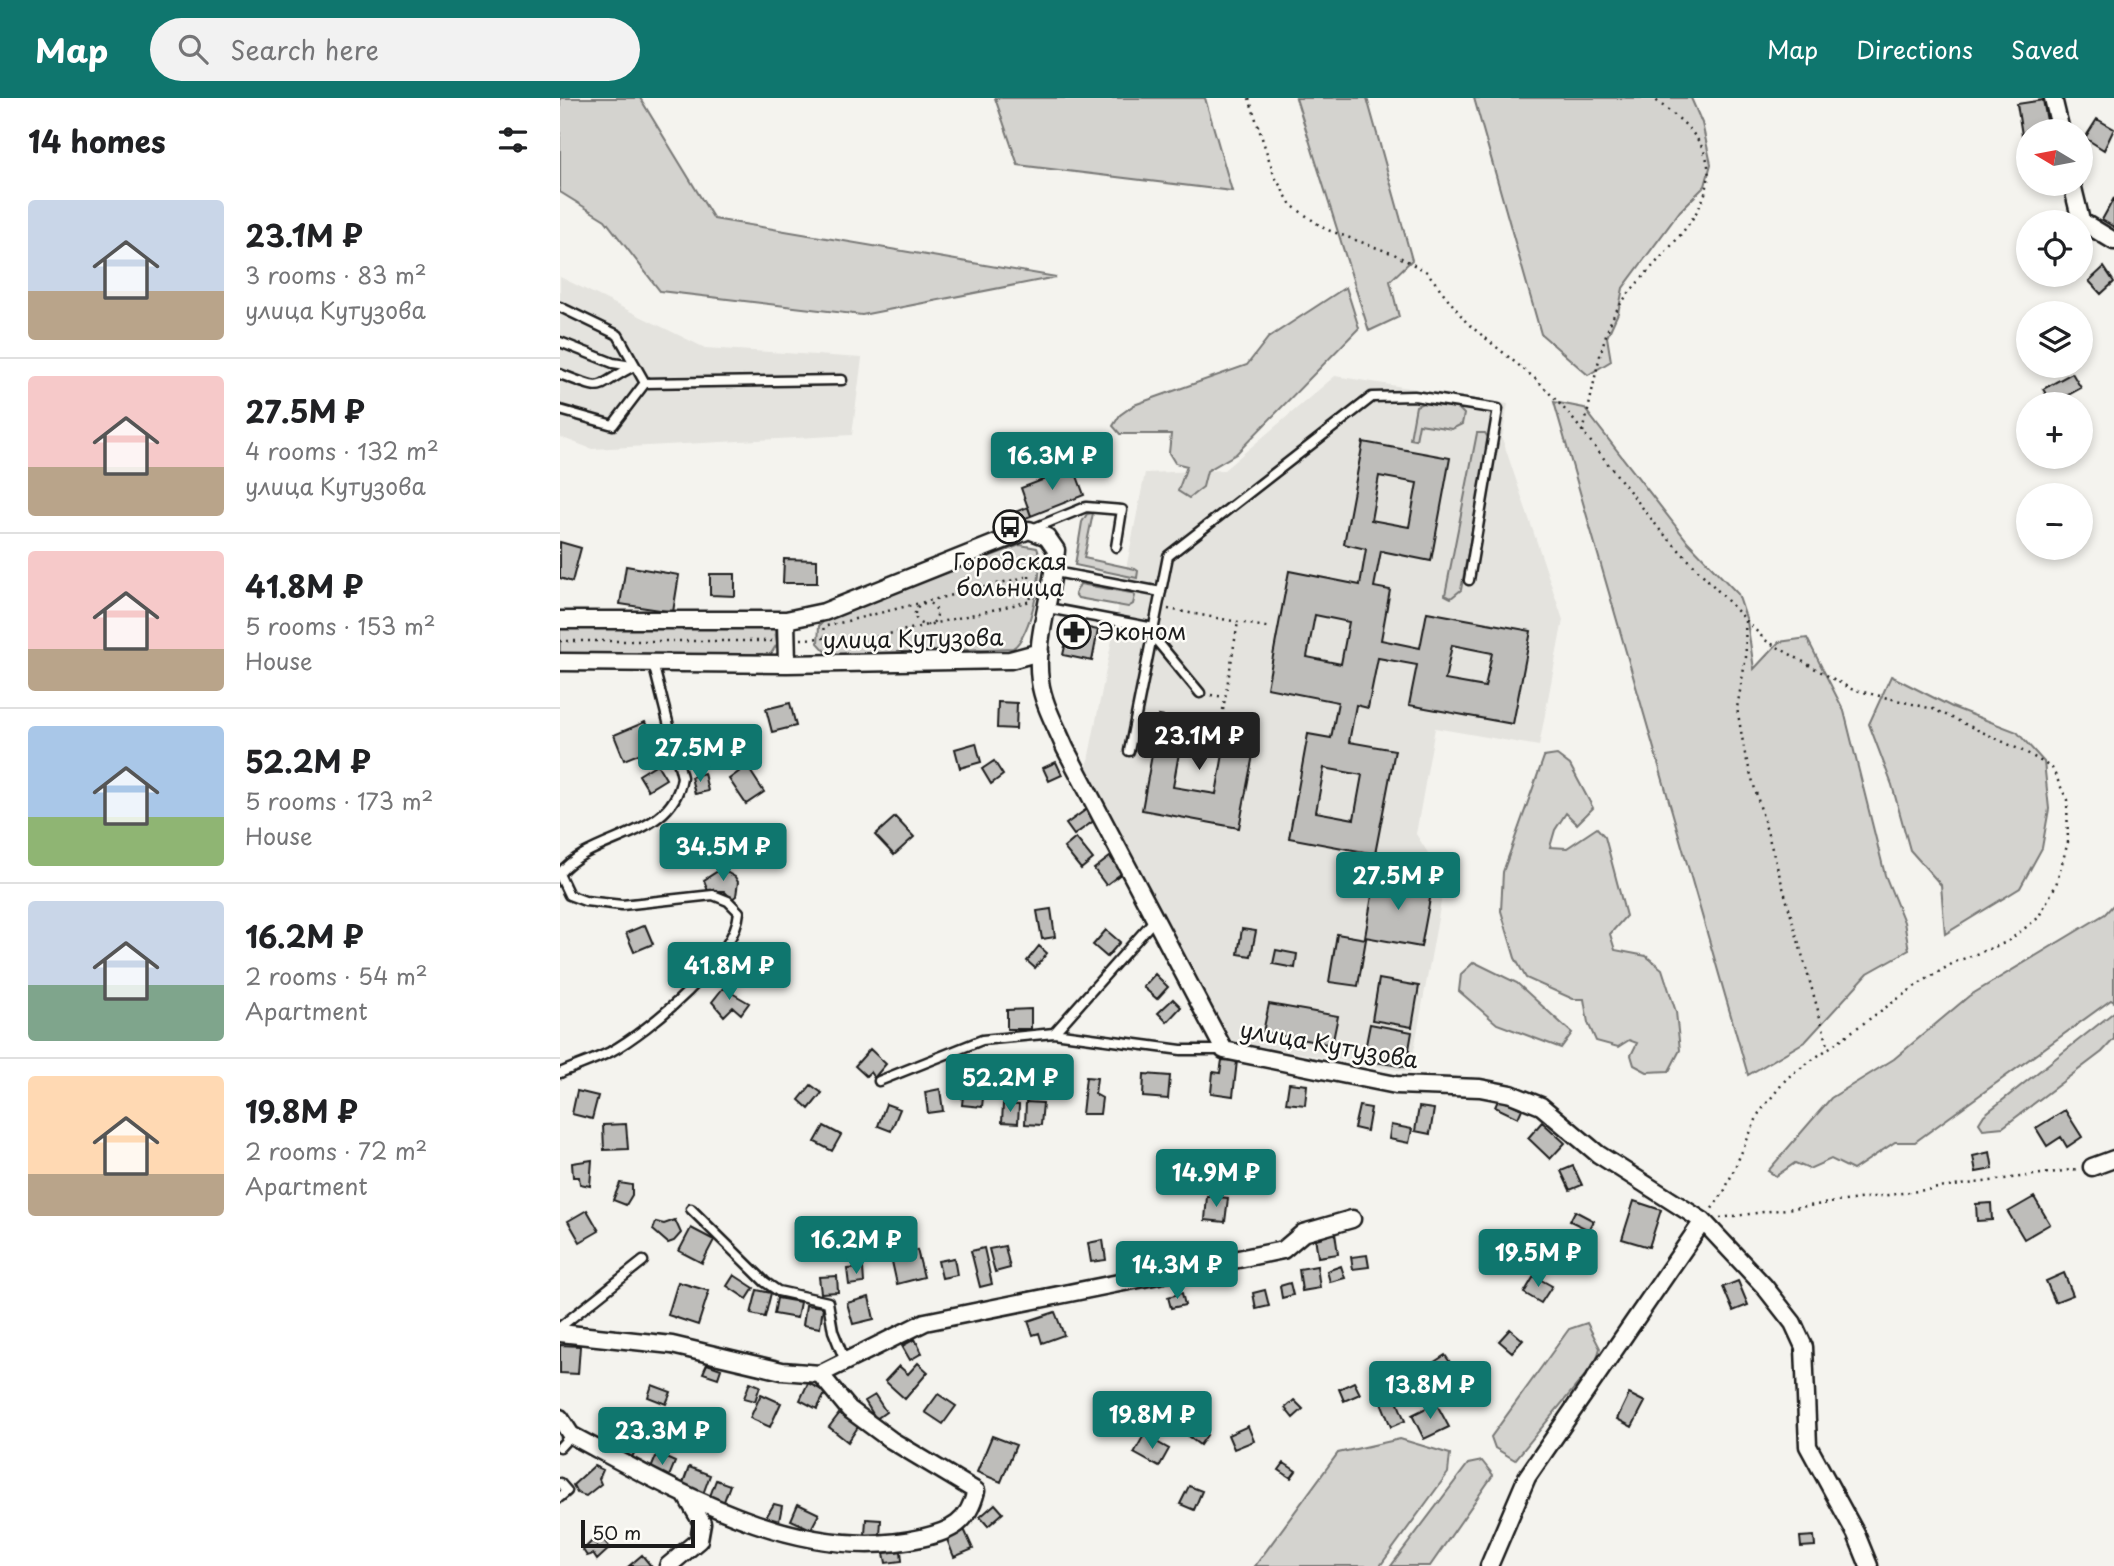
<!DOCTYPE html>
<html lang="en">
<head>
<meta charset="utf-8">
<style>
  body { margin:0; font-family:"Playpen Sans",sans-serif; background:#f2f2f2; color:#202124; height:100vh; display:flex; flex-direction:column; font-size:26px; white-space:nowrap }
  * { box-sizing:border-box; margin:0 }
  p { font-size:23px; color:#757577 }
  .icon { flex:none; width:38px; height:38px; fill:none; stroke:currentColor; stroke-width:2; stroke-linecap:round; stroke-linejoin:round }
  .map { position:relative; flex:1; overflow:hidden }
  .details { display:flex; flex-direction:column; background:#fff; width:560px }
  .details>* { flex:none }
  .needle { width:46px; rotate:280deg }
  .controls { position:absolute; left:1456px; top:21px; display:grid; gap:14px }
  .controls a { display:grid; place-items:center; width:77px; height:77px; border-radius:50%; background:#fff; box-shadow:0 4px 10px #0003; font-size:35px }
  .scale { position:absolute; left:21px; bottom:18px; width:114px; box-sizing:border-box; padding-left:7px; border:4px solid #1c1c1c; border-top:0; font-size:19px; line-height:24px; white-space:nowrap; color:#1c1c1c; -webkit-text-stroke:5px #fdfcf7; paint-order:stroke }
  .price { position:absolute; translate:-50% -60px; padding:0 16px; border-radius:7px; background:#0f766e; color:#fff; font-size:23px; line-height:46px; filter:drop-shadow(0 2px 4px #0008) }
  .price::after { content:''; position:absolute; left:50%; top:42px; width:21px; height:16px; margin-left:-10px; background:inherit; clip-path:polygon(0 0,100% 0,50% 100%) }
  .price.active { background:#222; color:#fff }
  ul { padding:0; list-style:none }
  li { display:flex; align-items:center; gap:21px; height:175px; padding:0 28px }
  li+li { border-top:2px solid #e0e0e0 }
  li span { display:grid; place-items:center; flex:none; width:196px; height:140px; border-radius:7px; color:#555 }
  li>.icon { margin-inline-start:auto }
  span .icon { width:84px; height:84px; fill:#fffc; stroke-width:1 }
  li b { font-size:30px }
  h2 { display:flex; justify-content:space-between; align-items:center; height:84px; padding:0 28px; font-size:30px }
  header { display:flex; align-items:center; gap:42px; box-sizing:border-box; height:98px; padding:0 35px; background:#0f766e; color:#fff }
  header strong { font-size:33px }
  nav { display:flex; gap:38px; margin-inline-start:auto; font-size:24px }
  .search { width:490px; height:63px; background:#f2f2f2; display:flex; align-items:center; gap:18px; box-sizing:border-box; padding:0 24px; border-radius:38px; color:#757577; font-size:26px }
  main { display:flex; flex:1; min-height:0 }
  .map>svg:first-child { display:block }
</style>
</head>
<body>
<header>
<strong>Map</strong>
<div class="search"><svg class="icon" aria-label="search" viewBox="0 0 24 24"><circle cx="10" cy="10" r="6"/><path d="M15 15l6 6"/></svg>Search here</div>
<nav><a>Map</a><a>Directions</a><a>Saved</a></nav>
</header>
<main>
<section class="details">
<h2>14 homes<svg class="icon" aria-label="filters" viewBox="0 0 24 24"><path d="M4 7h16M4 17h16"/><circle cx="9" cy="7" r="2"/><circle cx="15" cy="17" r="2"/></svg></h2>
<ul>
<li><span style="background:linear-gradient(#c9d6e8 65%,#b9a48a 0)"><svg class="icon" aria-label="home" viewBox="0 0 24 24"><path d="M3 11l9-7 9 7M6 9v11h12V9"/></svg></span><div><b>23.1M ₽</b><p>3 rooms · 83 m²</p><p>улица Кутузова</p></div></li>
<li><span style="background:linear-gradient(#f6c9c9 65%,#b9a48a 0)"><svg class="icon" aria-label="home" viewBox="0 0 24 24"><path d="M3 11l9-7 9 7M6 9v11h12V9"/></svg></span><div><b>27.5M ₽</b><p>4 rooms · 132 m²</p><p>улица Кутузова</p></div></li>
<li><span style="background:linear-gradient(#f6c9c9 70%,#b9a48a 0)"><svg class="icon" aria-label="home" viewBox="0 0 24 24"><path d="M3 11l9-7 9 7M6 9v11h12V9"/></svg></span><div><b>41.8M ₽</b><p>5 rooms · 153 m²</p><p>House</p></div></li>
<li><span style="background:linear-gradient(#a9c7e8 65%,#8fb573 0)"><svg class="icon" aria-label="home" viewBox="0 0 24 24"><path d="M3 11l9-7 9 7M6 9v11h12V9"/></svg></span><div><b>52.2M ₽</b><p>5 rooms · 173 m²</p><p>House</p></div></li>
<li><span style="background:linear-gradient(#c9d6e8 60%,#7fa58c 0)"><svg class="icon" aria-label="home" viewBox="0 0 24 24"><path d="M3 11l9-7 9 7M6 9v11h12V9"/></svg></span><div><b>16.2M ₽</b><p>2 rooms · 54 m²</p><p>Apartment</p></div></li>
<li><span style="background:linear-gradient(#ffd9b3 70%,#b9a48a 0)"><svg class="icon" aria-label="home" viewBox="0 0 24 24"><path d="M3 11l9-7 9 7M6 9v11h12V9"/></svg></span><div><b>19.8M ₽</b><p>2 rooms · 72 m²</p><p>Apartment</p></div></li>
</ul>
</section>
<div class="map">
<svg width="1554" height="1468" viewBox="0 0 1554 1468">
  <rect width="100%" height="100%" fill="#f4f3ee"/>
  <filter id="ink" filterUnits="userSpaceOnUse"><feTurbulence type="fractalNoise" baseFrequency=".0143" numOctaves="2"/><feDisplacementMap in="SourceGraphic" scale="14" xChannelSelector="R" yChannelSelector="G"/><feConvolveMatrix kernelMatrix="1 2 1 2 8 2 1 2 1" color-interpolation-filters="sRGB"/></filter>
  <g filter="url(#ink)">
    <path fill="#e4e3de" d="M0 179 145 250 302 260 292 337 32 351 0 339Z
      M775 278 948 306 942 340 1003 522 979 648 875 630 856 736 885 782 850 974 663 942 525 678 585 375 664 372Z"/>
    <path fill="#d4d3cf" stroke="#787876" stroke-width="2" d="M0 0H80L154 121 496 179 302 217 100 193 45 122 0 94Z
      M435 0H645L672 93 458 67Z
      M736 0H807L852 162 830 183 839 219 809 233Z
      M914 0H1131L1142 25 1151 66 1145 88 1120 113 1063 190 1058 215 1047 239 1051 263 1028 277 981 236Z
      M786 189 799 230 676 356 647 373 643 389 629 400 618 393 627 368 615 365 609 355 611 336H560L553 328 560 317 574 307 687 267 708 240Z
      M994 304 1024 310 1128 444 1178 496 1187 523 1194 571 1219 544 1247 540 1284 613 1325 777 1344 824 1349 852 1308 875 1246 943 1188 977Z
      M863 305 898 310 904 316 902 326 892 331 859 326 856 342 850 341 856 308Z
      M917 335H925L929 341 901 492 891 500 885 497Z
      M533 415 524 460 575 471 578 473 577 480 515 467 522 424 527 416Z
      M460 447 477 450C486 467 470 541 453 550L269 557 258 545 259 528 267 520Z
      M520 486 571 495 575 498 573 506 568 509 518 500 515 496Z
      M211 528 215 532 217 546 210 557 0 556V529Z
      M1331 578 1392 609 1457 634 1484 664 1489 711 1482 750 1460 790 1385 836 1381 787 1350 752 1332 687 1309 626Z
      M997 657 1010 667 1033 710 1017 726 1006 715 995 732 990 749 1007 750 1037 730 1045 739 1066 818 1050 836 1055 852 1086 858 1102 871 1116 914 1120 952 1109 973 1087 974 1074 967 1071 957 1077 945 1069 942 1058 949 1036 943 1028 925 1024 901H1013L966 880 955 860 941 813 943 774 984 659Z
      M1554 806V904L1551 902 1355 1044H1335L1293 1072 1271 1061 1249 1071 1235 1065 1216 1078 1208 1073 1271 1000 1334 961 1409 898 1545 816Z
      M914 864 957 885 1012 935 1001 950 937 926 899 893 901 876Z
      M1554 914V941L1542 954 1443 1029 1423 1031 1419 1025 1424 1017Z
      M1027 1225 1040 1250 1036 1264 955 1362 935 1350 931 1339 1009 1231Z
      M840 1341 890 1356 888 1375 820 1468H695L778 1355Z
      M922 1363 933 1377 870 1468H831L908 1366Z"/>
    <path fill="#bebdba" stroke="#1c1c1c" stroke-width="2" fill-rule="evenodd" d="M1483 2 1489 33H1468V36L1462 37 1457 6Z
      M1537 21 1554 31 1544 52 1525 40Z
      M1554 100V129L1542 122Z
      M1544 169 1554 184 1541 196 1529 183Z
      M1512 275 1521 290 1492 306 1483 291Z
      M803 344 890 360 871 463 821 453 814 489 830 492 821 542 860 550 867 514 971 533 953 626 849 607 857 567 818 560 808 610 796 607 789 644 835 652 815 756 729 740 748 636 771 640 778 604 707 590 729 473 800 487 806 451 784 446ZM819 378 857 385 849 429 811 422ZM755 517 789 524 781 566 747 559ZM892 547 932 555 925 589 885 582ZM764 670 802 677 794 721 756 714Z
      M514 370 524 397 471 418 461 390Z
      M468 409 471 418 440 430 437 421Z
      M0 444 21 450 12 484 0 480Z
      M224 461 257 462V485H223Z
      M66 468 119 477 113 514 60 506Z
      M150 476H175V498L150 497Z
      M510 526 538 532 532 563 503 557Z
      M438 604 457 605 456 631 437 630Z
      M230 605 236 628 212 634 206 611Z
      M599 618 697 636 679 730 582 712ZM620 649 663 656 656 696 613 689Z
      M85 624 96 649 64 662 54 637Z
      M416 645 421 664 400 670 395 651Z
      M434 663 443 677 431 686 422 671Z
      M496 664 502 677 489 683 483 670Z
      M97 666 106 681 88 692 79 677Z
      M187 668 204 694 186 706 169 681Z
      M144 675 148 693 135 696 131 679Z
      M527 711 535 722 514 737 506 726Z
      M335 719 354 739 334 757 315 737Z
      M516 740 533 761 521 771 504 750Z
      M550 759 562 775 546 787 534 771Z
      M161 771 175 779 178 784 176 798 172 801 164 793H148L144 782Z
      M815 780 872 790 861 849 805 839Z
      M491 811 495 839 482 841 477 813Z
      M85 827 93 846 74 854 66 835Z
      M682 831 696 833 691 858 678 856Z
      M546 832 560 844 547 859 533 847Z
      M777 836 806 841 798 888 769 884Z
      M479 848 487 855 475 870 467 863Z
      M716 852 737 856 735 870 713 866Z
      M595 876 608 889 597 901 583 889Z
      M819 881 859 888 852 929 812 922Z
      M163 890 189 905 181 916 173 909 164 918 152 904Z
      M613 901 621 909 607 924 598 915Z
      M709 906 778 918 772 947 703 934Z
      M471 911V931H447V912Z
      M810 926 852 934 846 969 803 962Z
      M310 951 326 966 314 980 310 974 306 978 295 968Z
      M662 962 677 963 673 998 651 995 653 974 660 975Z
      M584 976 610 978 608 1001 583 999Z
      M526 979 537 980 535 996 542 1000 540 1016H522Z
      M405 980 425 982 422 1009 402 1007Z
      M729 985 747 987 745 1007 726 1005Z
      M251 987 262 995 249 1011 239 1002Z
      M380 991 383 1013 368 1015 365 994Z
      M17 993 38 998 32 1021 12 1016Z
      M939 1000 962 1011 958 1020 935 1009Z
      M466 1004 483 1005 481 1027 465 1026Z
      M326 1006 340 1011 331 1033 318 1028Z
      M443 1006 459 1007 458 1025 442 1024Z
      M799 1008 811 1010 807 1033 794 1030Z
      M859 1009 874 1011 870 1036 855 1033Z
      M1505 1012 1522 1039 1507 1049 1501 1039 1487 1048 1476 1030Z
      M982 1024 1005 1045 990 1061 968 1040Z
      M66 1026 68 1051 44 1052 43 1027Z
      M831 1027 852 1031 849 1045 829 1041Z
      M264 1028 281 1037 272 1053 255 1044Z
      M1430 1054 1433 1071 1416 1074 1413 1058Z
      M32 1062 30 1088 20 1086 19 1079H13L12 1065Z
      M1013 1068 1022 1087 1010 1092 1001 1073Z
      M60 1085 72 1087V1097L66 1107 53 1102Z
      M647 1098 668 1100 665 1124 645 1122Z
      M1474 1099 1490 1126 1464 1141 1448 1114Z
      M1074 1103 1101 1112 1089 1149 1062 1141Z
      M1431 1105 1432 1122 1417 1123 1416 1106Z
      M27 1112 39 1133 20 1144 8 1123Z
      M1015 1113 1034 1123 1029 1132 1010 1123Z
      M115 1122 121 1135 114 1143 108 1145 93 1132 96 1124 104 1126Z
      M131 1130 154 1142 142 1165 119 1153Z
      M775 1135 778 1156 758 1159 755 1138Z
      M543 1142 546 1162 531 1164 528 1145Z
      M623 1146 641 1147 640 1163 623 1162Z
      M445 1148 450 1170 435 1174 429 1151Z
      M424 1150 432 1186 420 1189 411 1153Z
      M357 1152 364 1179 337 1186 331 1159Z
      M807 1157 809 1169 793 1171 791 1159Z
      M394 1160 397 1177 382 1180 378 1163Z
      M757 1168 760 1190 742 1193 739 1171Z
      M781 1168 785 1180 770 1184 767 1173Z
      M303 1170 304 1185 289 1187 287 1171Z
      M1504 1175 1513 1197 1495 1204 1486 1183Z
      M174 1177 194 1190 187 1201 167 1188Z
      M277 1178 278 1194 261 1195 259 1179Z
      M974 1178 992 1188 981 1205 964 1195Z
      M1178 1183 1188 1207 1173 1213 1163 1189Z
      M118 1184 149 1193 138 1227 108 1217Z
      M730 1185 733 1197 722 1200 720 1188Z
      M197 1192 211 1195 205 1219 191 1216Z
      M705 1192 709 1208 696 1211 693 1195Z
      M622 1195 625 1207 611 1210 608 1199Z
      M309 1199 314 1221 293 1226 287 1205Z
      M217 1200 240 1204 237 1220 214 1216Z
      M246 1207 263 1209 260 1230 243 1227Z
      M495 1214 504 1237 482 1245 479 1235 473 1237 468 1223Z
      M950 1231 963 1242 952 1254 939 1243Z
      M355 1241 362 1255 350 1262 342 1248Z
      M0 1247 20 1248 18 1276 0 1275Z
      M885 1257 896 1273 876 1286 865 1270Z
      M358 1265 368 1274 345 1301 325 1283 339 1268 348 1276Z
      M147 1266 161 1271 158 1280 143 1275Z
      M190 1284 200 1288 195 1303 184 1300Z
      M794 1284 800 1296 784 1303 779 1291Z
      M248 1285 266 1294 257 1311 240 1302Z
      M92 1287 111 1294 106 1306 88 1299Z
      M833 1293 845 1323 831 1329 819 1299Z
      M201 1296 221 1305 210 1329 190 1320Z
      M378 1296 396 1308 383 1326 365 1314Z
      M1069 1296 1085 1304 1072 1329 1057 1321Z
      M315 1297 326 1314 316 1321 305 1303Z
      M734 1302 743 1311 733 1320 725 1310Z
      M876 1305 889 1329 864 1341 852 1317Z
      M282 1312 300 1326 288 1344 269 1329Z
      M551 1316 562 1322 555 1335 544 1329Z
      M688 1328 694 1343 674 1351 668 1337Z
      M636 1329 647 1337 640 1347 629 1339Z
      M66 1336 80 1344 71 1361 56 1352Z
      M584 1337 609 1351 599 1369 574 1355Z
      M432 1338 456 1347 441 1384 417 1374Z
      M97 1356 115 1364 108 1381 90 1373Z
      M724 1365 736 1373 731 1380 719 1372Z
      M34 1368 43 1372 39 1381 41 1386 26 1398 17 1395 13 1387Z
      M129 1369 150 1377 143 1396 122 1388Z
      M156 1382 170 1387 163 1406 149 1401Z
      M629 1388 642 1393 634 1412 620 1406Z
      M214 1406 222 1408 219 1423 214 1425 205 1421Z
      M238 1406 259 1416 251 1431 231 1422Z
      M435 1406 443 1415 428 1428 420 1419Z
      M306 1421 321 1422 320 1438 305 1437Z
      M404 1431 413 1451 394 1459 386 1439Z
      M1254 1438 1255 1448 1241 1449 1240 1439Z
      M43 1441 50 1450 37 1462 33 1456 27 1458 23 1452 32 1443 37 1447Z
      M341 1453 342 1463 326 1465 324 1455Z
      M82 1457 91 1468H69Z"/>
    <g fill="none" stroke-linecap="round" stroke-linejoin="round">
      <defs>
        <path id="service" d="M0 209 58 237 85 285
          M0 244 53 265 72 268
          M0 276C49 295 31 290 74 268
          M0 312 53 327 85 285 282 282
          M472 431 526 409 562 412 556 449
          M495 474 601 494
          M488 510 594 530
          M592 537 640 595
          M569 653 608 458 812 299 854 298 938 311 909 482
          M0 775C33 735 113 741 122 679L93 565
          M0 778 9 797 25 803 62 807 153 797 168 803 179 814C175 861 90 932 50 954 34 962 16 968 0 975
          M494 935 621 952H664
          M319 983 422 942 494 935 596 820
          M131 1111 205 1184 218 1193 268 1204 273 1233 285 1263
          M0 1229 83 1163
          M0 1349 11 1337
          M0 1385 7 1393 0 1399"/>
        <path id="minor" d="M1493 0 1501 33
          M1512 86 1521 123 1554 143
          M0 522H226L264 514 469 432 487 439 496 452C493 494 474 541 480 583 483 606 496 628 505 650L664 952 836 987 920 990 951 996 981 1008 1038 1056 1143 1123 1204 1188 1233 1225 1244 1249 1248 1348 1296 1436 1309 1468
          M226 522 227 566
          M0 564 227 566 450 562 480 554
          M1532 1069 1554 1061
          M0 1235 112 1247 222 1273 260 1276 289 1311 331 1342 416 1393C408 1425 392 1433 361 1440 239 1468 115 1392 11 1337L0 1320
          M260 1276 365 1224 723 1152 743 1135 792 1121
          M108 1468 139 1442 142 1425 126 1398
          M929 1468 967 1379 1143 1123"/>
      </defs>
      <use href="#service" stroke="#1c1c1c" stroke-width="13"/>
      <use href="#minor" stroke="#1c1c1c" stroke-width="21"/>
      <path stroke="#1c1c1c" stroke-width="2.5" stroke-dasharray="2 5" stroke-linecap="butt" d="M689 0 714 77 731 107 765 131 834 156 867 174 907 225 978 283 1009 316 1100 432 1205 542 1291 591 1373 611 1467 655 1492 670 1507 702 1508 744 1496 787 1478 820 1447 844 1395 864 1357 887 1227 980 1199 1015 1164 1094 1151 1112
        M1023 334C1032 301 1040 237 1058 210 1091 158 1189 98 1130 32 1120 20 1105 10 1093 0
        M469 478 471 503 268 550 263 529Z
        M355 516a11 11 0 1 1 22 0a11 11 0 1 1-22 0Z
        M608 511 711 530
        M1185 523 1186 559 1177 610 1185 656 1269 951
        M241 541 265 540
        M0 543H213
        M651 597 665 599
        M663 612 678 524
        M1160 1120 1518 1071"/>
      <use href="#service" stroke="#fdfcf7" stroke-width="8"/>
      <use href="#minor" stroke="#fdfcf7" stroke-width="16"/>
    </g>
  </g>
  <defs>
    <symbol id="bus-ring" viewBox="-11 -11 22 22"><circle r="9.5" fill="#fdfcf7" stroke="#1c1c1c" stroke-width="1.5"/><path d="M-5-6H5V4H4V6H2V4H-2V6H-4V4H-5ZM-3.5-4V0h7V-4ZM-3.5 1.2v1.5H-2V1.2ZM2 1.2v1.5H3.5V1.2Z" fill="#1c1c1c"/></symbol>
    <symbol id="pharmacy-ring" viewBox="-11 -11 22 22"><circle r="9.5" fill="#fdfcf7" stroke="#1c1c1c" stroke-width="1.5"/><path d="M-2-6h4v4h4v4h-4v4h-4v-4h-4v-4h4Z" fill="#1c1c1c"/></symbol>
  </defs>
  <g fill-rule="evenodd">
    <use href="#bus-ring" x="431" y="410" width="38" height="38"/>
    <use href="#pharmacy-ring" x="495" y="515" width="38" height="38"/>
  </g>
  <g text-anchor="middle" stroke-width="5" stroke-linejoin="round" paint-order="stroke">
    <g font-size="23" fill="#1c1c1c" stroke="#fdfcf7">
      <text x="450" y="472">Городская<tspan x="450" dy="26">больница</tspan></text>
      <text x="538" y="542" text-anchor="start">Эконом</text>
    </g>
    <g font-size="23" fill="#1c1c1c" stroke="#fdfcf7">
      <text transform="translate(353 541) rotate(-1)" y="8">улица Кутузова</text>
      <text transform="translate(769 947) rotate(10)" y="8">улица Кутузова</text>
    </g>
  </g>
</svg>
<div class="controls">
<a><svg class="needle" viewBox="-14 -14 28 28"><path d="M0-13l5 13h-10z" fill="#e53935"/><path d="M0 13l5-13h-10z" fill="#757577"/></svg></a>
<a><svg class="icon" aria-label="locate" viewBox="0 0 24 24"><circle cx="12" cy="12" r="6"/><path d="M12 2v4M12 18v4M2 12h4M18 12h4"/></svg></a>
<a><svg class="icon" aria-label="layers" viewBox="0 0 24 24"><path d="M12 4l9 5-9 5-9-5zM3 14l9 5 9-5"/></svg></a>
<a>+</a>
<a>−</a>
</div>
<div class="scale">50 m</div>
<b class="price" style="left:492px;top:394px">16.3M ₽</b>
<b class="price active" style="left:639px;top:674px">23.1M ₽</b>
<b class="price" style="left:140px;top:686px">27.5M ₽</b>
<b class="price" style="left:163px;top:785px">34.5M ₽</b>
<b class="price" style="left:838px;top:814px">27.5M ₽</b>
<b class="price" style="left:169px;top:904px">41.8M ₽</b>
<b class="price" style="left:450px;top:1016px">52.2M ₽</b>
<b class="price" style="left:656px;top:1111px">14.9M ₽</b>
<b class="price" style="left:296px;top:1178px">16.2M ₽</b>
<b class="price" style="left:978px;top:1191px">19.5M ₽</b>
<b class="price" style="left:617px;top:1203px">14.3M ₽</b>
<b class="price" style="left:870px;top:1323px">13.8M ₽</b>
<b class="price" style="left:592px;top:1353px">19.8M ₽</b>
<b class="price" style="left:102px;top:1369px">23.3M ₽</b>
</div>
</main>
</body>
</html>
